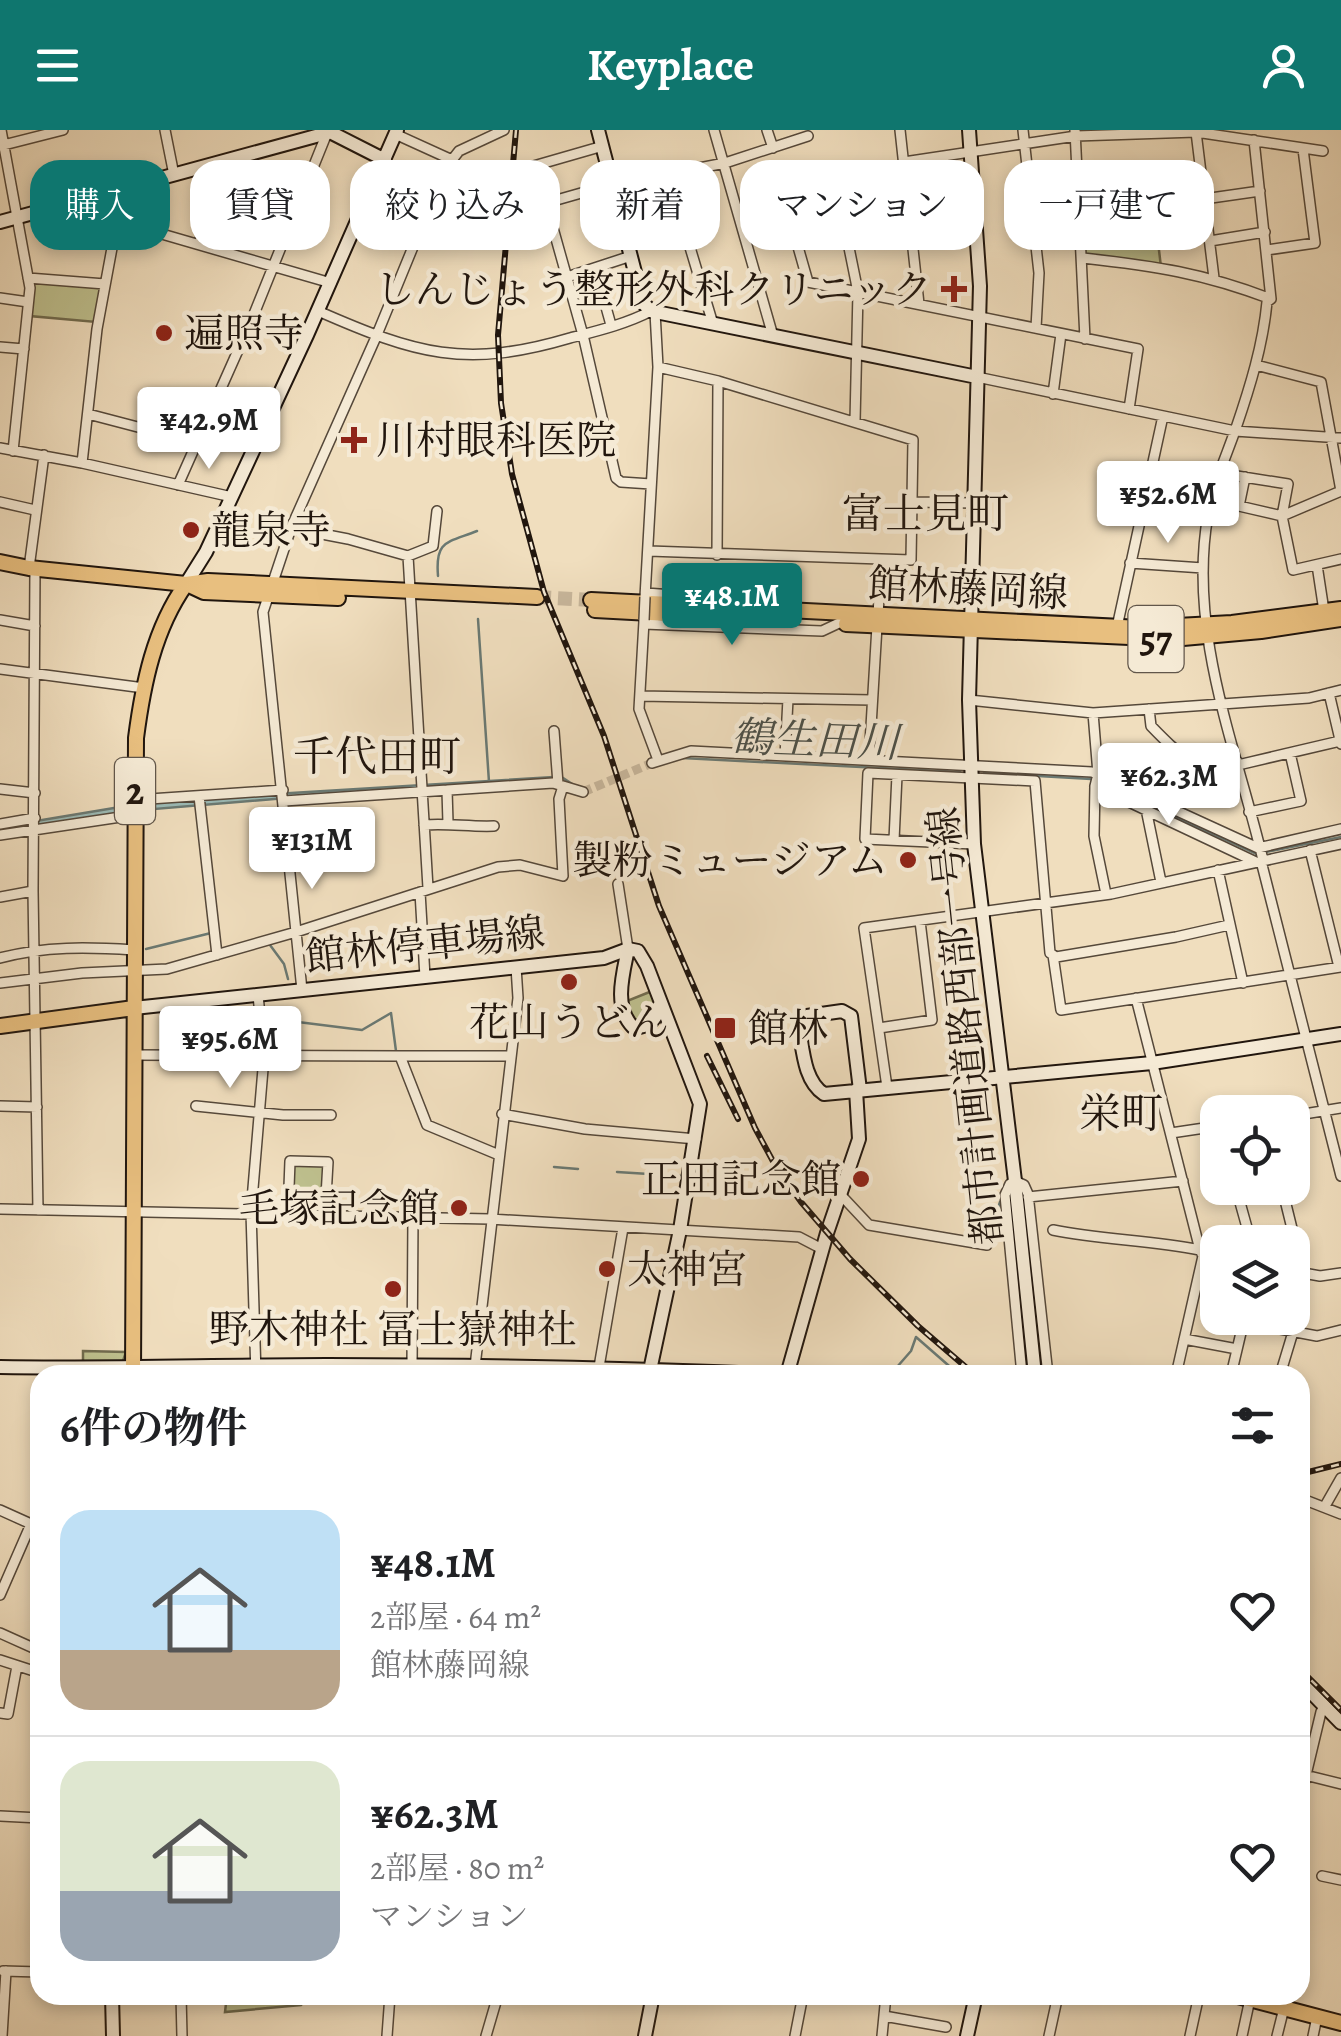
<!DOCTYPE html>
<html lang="ja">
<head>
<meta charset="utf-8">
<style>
  body { margin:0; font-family:Alegreya,"Noto Serif JP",serif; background:#f2f2f2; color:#202124; height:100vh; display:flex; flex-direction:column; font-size:38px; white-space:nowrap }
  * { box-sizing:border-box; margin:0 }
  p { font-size:32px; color:#757577 }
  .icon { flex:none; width:55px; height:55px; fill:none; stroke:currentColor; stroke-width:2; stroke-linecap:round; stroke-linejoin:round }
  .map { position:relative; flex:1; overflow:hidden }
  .sheet { position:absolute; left:30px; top:1235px; width:1280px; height:640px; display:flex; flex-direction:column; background:#fff; border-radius:30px; box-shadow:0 5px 15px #0003 }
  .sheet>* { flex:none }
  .banner { position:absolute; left:30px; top:30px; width:1282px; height:90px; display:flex; gap:20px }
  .tools { position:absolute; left:1200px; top:965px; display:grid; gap:20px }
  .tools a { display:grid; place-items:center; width:110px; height:110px; border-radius:20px; background:#fff; box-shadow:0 5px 15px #0003; font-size:50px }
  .price { position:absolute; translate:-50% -85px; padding:0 22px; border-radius:10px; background:#fff; color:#222; font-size:32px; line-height:65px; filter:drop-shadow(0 2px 5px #0008) }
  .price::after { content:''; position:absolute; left:50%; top:60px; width:30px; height:22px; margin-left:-15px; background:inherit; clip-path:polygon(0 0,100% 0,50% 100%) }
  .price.selected { background:#0f766e; color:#fff }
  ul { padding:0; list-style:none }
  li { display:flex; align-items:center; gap:30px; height:250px; padding:0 30px }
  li+li { border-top:2px solid #e0e0e0 }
  li span { display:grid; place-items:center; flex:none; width:280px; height:200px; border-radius:30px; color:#555 }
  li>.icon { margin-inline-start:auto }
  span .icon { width:120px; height:120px; fill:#fffc; stroke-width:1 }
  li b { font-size:42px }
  h2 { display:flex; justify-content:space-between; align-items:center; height:120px; padding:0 30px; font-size:42px }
  .tag { padding:0 35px; border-radius:30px; background:#fff; box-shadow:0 5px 15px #0003; font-size:35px; line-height:90px }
  .tag.selected { background:#0f766e; color:#fff }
  header { display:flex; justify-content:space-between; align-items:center; height:130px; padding:0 30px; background:#0f766e; color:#fff; font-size:45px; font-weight:600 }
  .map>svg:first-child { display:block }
</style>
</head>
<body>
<header><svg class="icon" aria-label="menu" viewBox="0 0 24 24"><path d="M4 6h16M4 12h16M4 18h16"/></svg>Keyplace<svg class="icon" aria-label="person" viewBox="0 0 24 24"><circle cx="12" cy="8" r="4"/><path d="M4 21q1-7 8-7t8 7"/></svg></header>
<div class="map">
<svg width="1341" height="1906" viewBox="0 0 1341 1906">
  <rect width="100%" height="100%" fill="#f0debe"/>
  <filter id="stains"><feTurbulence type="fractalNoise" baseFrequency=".002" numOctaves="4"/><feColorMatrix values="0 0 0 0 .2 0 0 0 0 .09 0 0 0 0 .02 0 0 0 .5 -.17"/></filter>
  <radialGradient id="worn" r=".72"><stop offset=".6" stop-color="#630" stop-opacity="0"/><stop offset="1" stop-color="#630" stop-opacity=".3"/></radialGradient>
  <path fill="#bec08e" stroke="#706b4e" stroke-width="2.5" d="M1153 70 1161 137 1083 128 1077 76Z
    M34 152 102 156 96 192 30 186Z
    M652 861 656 874 652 886 635 890 630 886 627 871Z
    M325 1034 324 1079 291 1078 292 1035Z
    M83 1221 126 1222 122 1234 83 1233Z
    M227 1865H310L301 1875 225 1882Z"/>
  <path fill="#9bbbb7" stroke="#6a7973" stroke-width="2.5" d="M554 647 563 648 575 656 310 666 143 680V674L162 671Z
    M126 676V682L0 703V697Z"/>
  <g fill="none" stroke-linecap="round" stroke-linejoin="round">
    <path stroke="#6a7973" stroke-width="2.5" d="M438 446C435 410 447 413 477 401
      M478 489 489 652
      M682 628 960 642
      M984 643 1091 649
      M1103 654 1257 724
      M1266 722 1341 707
      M270 815 284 834 288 849
      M146 819 211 803
      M298 892 362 900 391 883 396 921
      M554 1037 578 1039
      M617 1042 681 1046
      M990 1102 1000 1072
      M890 1245 911 1221 916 1207 956 1242"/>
    <path stroke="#c7b69b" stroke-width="9" stroke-dasharray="9 4.5" stroke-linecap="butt" d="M583 662 652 633"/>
    <path stroke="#c7b69b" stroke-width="14" stroke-dasharray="14 7" stroke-linecap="butt" d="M537 467 591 470"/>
    <defs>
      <path id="street" d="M1 0 30 158 13 321
        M165 0 174 45
        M714 0 773 206
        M767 0 773 18
        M900 0 919 174
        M1023 0 1039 143 1036 198
        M1075 0 1085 209
        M1196 2 1214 148
        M395 4 450 29
        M1254 10 1271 169 1267 172C1263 215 1250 257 1236 298 1226 327 1213 354 1208 385 1187 502 1237 620 1263 730
        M0 16 63 0
        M904 32 1076 6 1196 2 1323 21
        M1204 69 1260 61
        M785 71 808 152 1138 219 1129 279
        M546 73 527 77 530 37 603 16
        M741 86 826 58
        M117 91 331 153
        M1033 94 1077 76 1204 65
        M846 103 858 162 855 291
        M1210 111 1265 102
        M200 114 209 35
        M1267 120 1315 113 1303 19
        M1083 128C1155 136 1203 143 1271 169
        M595 138 611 195
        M567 147 631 126
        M28 148 105 154
        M0 168 28 172
        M318 181C416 224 465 239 570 208 597 201 626 194 651 181
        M252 189 307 205
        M713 194 668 44 725 33 808 6
        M0 217 24 219
        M977 247 1235 301 1341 308
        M1053 264 1061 204
        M88 284 195 312
        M0 318 82 333 232 367
        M82 333 97 199 117 91 111 63
        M1218 343 1288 354 1282 386 1293 440 1341 429
        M1245 347 1239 376 1282 386 1341 361 1321 252 1256 235
        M651 354 621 352 616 348 583 205 546 73 627 50 668 44
        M178 355 252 189 327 3
        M0 372 35 380
        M913 372 974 373
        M291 398 348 409 408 426 433 416 437 381
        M649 421 911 430 913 310 718 251 658 237
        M717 425 718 251
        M408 426 428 758
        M1130 433 1203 438
        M1317 435 1324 481
        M29 438 44 325
        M35 439 33 761 38 1080
        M646 463 792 474
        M645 467 658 237 655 182
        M878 486 881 429
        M0 490 35 496
        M644 491 639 579 658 630
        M644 494 822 501 839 493
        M1117 497 1163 286
        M0 539 144 558
        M1329 563 1341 614
        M640 566 872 570
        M969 570 1093 583 1309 568 1341 560
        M1149 579 1151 596C1180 626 1193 639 1237 631
        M1093 583 1098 644 1095 656 1256 732
        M554 601 558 654
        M785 626 788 569
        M869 630 877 496
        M652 633 691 621 1092 642 1258 718 1341 699
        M1238 635 1340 611
        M1095 656 1094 706 1106 764
        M0 659 35 663
        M447 660 448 693
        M199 666 217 825
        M135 670 283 660
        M284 671 553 653 583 662
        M1146 679 1161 752
        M1249 682 1301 671 1290 623
        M0 694 35 688
        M424 695C448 693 469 697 494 696
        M0 705 134 685
        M894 710 897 645
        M974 714 865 709 868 643 1035 651 1050 823 1056 827 1176 807 1229 795
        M1310 720 1339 837
        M1261 731 1341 1046
        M1218 740 1243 853
        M618 754 628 819
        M420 762 425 847
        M0 767 33 761
        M1053 825 1061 880 1341 837
        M0 828C46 816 87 817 134 820
        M0 853 82 843 167 839 296 802 498 737 520 735 563 746 559 669 563 656
        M302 860 263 482 291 398 376 207 445 39 459 21 504 0
        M1136 868 1200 1120 1203 1126 1218 1128
        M879 898 932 890 920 791
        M135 925 400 926 427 995 499 1025
        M400 926H509
        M887 957 864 798 1111 764 1341 714
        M0 976 37 977
        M196 976 283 985H331
        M502 984 585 999 696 1009
        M1292 986 1341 978
        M1171 1003 1218 996
        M1236 1058 1251 1112
        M1282 1058 1303 1143
        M839 1063 869 1095 987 1115
        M1028 1067 1183 1051
        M0 1079 490 1089 799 1107 822 1119
        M288 1083 290 1031 328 1032 325 1084
        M1053 1100C1102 1110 1151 1110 1200 1120
        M1292 1141 1320 1146 1341 1143
        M1243 1192 1317 1206 1341 1200
        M1184 1209 1237 1219
        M412 1236 413 1086
        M599 1237 623 1098
        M256 1245 251 1082 264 927 258 865
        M474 1245 518 868 516 837
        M1022 1245 1005 1065 1010 1054 1015 1051 1024 1055 1028 1064 1048 1245
        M1176 1245 1203 1126
        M1231 1245 1244 1190
        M1280 1245 1293 1202
        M1300 1368 1341 1384
        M1325 1376 1341 1348
        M0 1380 40 1398
        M0 1465 31 1394
        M0 1503 40 1521
        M0 1530 40 1543
        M0 1583 8 1584 17 1536
        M1305 1645 1341 1654
        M1300 1670 1321 1582 1325 1575
        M0 1686 40 1688
        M1322 1746 1341 1750
        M3 1841 40 1842
        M181 1865 182 1906
        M884 1886 946 1897
        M2 1906 6 1841
        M387 1906 390 1865
        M486 1906 498 1865
        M795 1906 803 1865
        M882 1906 886 1865
        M1049 1906 1058 1865
        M1190 1906 1199 1865
        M1242 1906 1250 1869
        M1277 1906 1284 1878
        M1313 1906 1317 1887"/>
      <path id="secondary" d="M326 0 385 30
        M598 0 643 173 651 181 977 247
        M969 0 980 156 969 570 974 714 1015 1051 1035 1245
        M0 92 327 3
        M186 454 206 422 307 205 397 0
        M628 819C623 844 613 877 633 897 649 898 657 889 660 874
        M134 878 604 828 628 819 638 821 647 836 700 974 680 1100 649 1245
        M860 960 851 886 842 881 807 886 799 898C803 920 804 951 824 964L1152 933 1341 904
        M0 1237C109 1239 218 1235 327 1235 480 1235 632 1238 784 1245
        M787 1245 827 1103 859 1009 856 960
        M1300 1551 1341 1593
        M112 1865 113 1906
        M645 1906 653 1865
        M967 1906 976 1865"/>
      <path id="primary" d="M0 432 29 438 186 454 208 451 537 467
        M187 454 204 462 338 468
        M591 470 1141 498 1232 493 1341 479
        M595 480 669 484
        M846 494 1172 509 1261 501 1341 489
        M0 896 134 878
        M133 1245 136 608C143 554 154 499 186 454
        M1234 1865 1341 1893"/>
    </defs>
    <use href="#street" stroke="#55483a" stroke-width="12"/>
    <use href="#secondary" stroke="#21160e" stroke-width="16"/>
    <use href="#primary" stroke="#21160e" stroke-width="18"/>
    <use href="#street" stroke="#f5ead5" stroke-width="9"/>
    <use href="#secondary" stroke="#f5ead5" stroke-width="12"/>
    <use href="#primary" stroke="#e8bf7f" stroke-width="14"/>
    <defs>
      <path id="rail" d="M516 0 498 205 501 273 512 344 544 462 604 606 659 776 755 998 775 1035 801 1072 850 1129 918 1196 975 1245
        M707 926 738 989
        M1300 1344 1341 1334
        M1300 1539 1341 1580"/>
    </defs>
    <use href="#rail" stroke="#21160e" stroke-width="6"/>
    <use href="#rail" stroke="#f5ead5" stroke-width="2.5" stroke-dasharray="8" stroke-linecap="butt"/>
    <defs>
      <path id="street-bridge" d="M644 490 645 467"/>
    </defs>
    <use href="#street-bridge" stroke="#55483a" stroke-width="12" stroke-linecap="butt"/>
    <use href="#street-bridge" stroke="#f5ead5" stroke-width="9"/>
  </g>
  <g fill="#8f2418" stroke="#f5ead5" stroke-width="4">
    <path d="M949 144h10v10h10v10h-10v10h-10v-10h-10v-10h10z"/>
    <circle cx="164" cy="203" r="10"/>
    <path d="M349 295h10v10h10v10h-10v10h-10v-10h-10v-10h10z"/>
    <circle cx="191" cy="400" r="10"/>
    <circle cx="908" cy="730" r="10"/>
    <circle cx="569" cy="852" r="10"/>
    <rect x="713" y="886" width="24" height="24" rx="5"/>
    <circle cx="861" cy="1049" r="10"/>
    <circle cx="459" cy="1078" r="10"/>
    <circle cx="607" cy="1139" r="10"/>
    <circle cx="393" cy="1159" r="10"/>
  </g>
  <g text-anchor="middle" stroke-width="9" stroke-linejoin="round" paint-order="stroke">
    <g fill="#f5ead5" stroke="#61564a" stroke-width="2.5">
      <rect x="1128.5" y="476" width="55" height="66" rx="8"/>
      <rect x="115" y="628" width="40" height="66" rx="8"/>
    </g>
    <g font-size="38" font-weight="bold" fill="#21160e">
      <text x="1156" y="522">57</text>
      <text x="135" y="674">2</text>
    </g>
    <g font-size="40" fill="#21160e" stroke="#f5ead5" text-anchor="start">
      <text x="932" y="173" text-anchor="end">しんじょう整形外科クリニック</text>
      <text x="184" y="217">遍照寺</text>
      <text x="376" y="324">川村眼科医院</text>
      <text x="211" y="414">龍泉寺</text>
      <text x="888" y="744" text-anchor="end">製粉ミュージアム</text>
      <text x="569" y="906" text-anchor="middle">花山うどん</text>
      <text x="748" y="912">館林</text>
      <text x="841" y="1063" text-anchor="end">正田記念館</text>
      <text x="439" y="1092" text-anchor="end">毛塚記念館</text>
      <text x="627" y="1153">太神宮</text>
      <text x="393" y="1213" text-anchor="middle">野木神社 冨士嶽神社</text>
    </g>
    <g font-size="40" fill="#21160e" stroke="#f5ead5">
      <text transform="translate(968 458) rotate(3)" y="14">館林藤岡線</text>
      <text transform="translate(425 814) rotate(-6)" y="14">館林停車場線</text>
      <text transform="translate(965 896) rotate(-96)" y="14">都市計画道路西部一号線</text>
    </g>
    <g font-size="42" fill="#21160e" stroke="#f5ead5">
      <text x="925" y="398">富士見町</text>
      <text x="377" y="641">千代田町</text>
      <text x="1121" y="998">栄町</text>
    </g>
    <g font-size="42" font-style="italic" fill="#4c5049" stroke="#f5ead5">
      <text transform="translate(815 609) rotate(2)" y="15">鶴生田川</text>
    </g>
  </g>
  <rect width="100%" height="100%" filter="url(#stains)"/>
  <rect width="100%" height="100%" fill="url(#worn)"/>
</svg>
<div class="tools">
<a><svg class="icon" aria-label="locate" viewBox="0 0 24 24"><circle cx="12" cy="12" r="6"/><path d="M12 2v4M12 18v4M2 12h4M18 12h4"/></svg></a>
<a><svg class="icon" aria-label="layers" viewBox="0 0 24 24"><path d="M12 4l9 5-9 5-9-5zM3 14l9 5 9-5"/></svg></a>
</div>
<b class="price" style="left:209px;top:342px">¥42.9M</b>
<b class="price" style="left:1168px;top:416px">¥52.6M</b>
<b class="price selected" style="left:732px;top:518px">¥48.1M</b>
<b class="price" style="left:1169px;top:698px">¥62.3M</b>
<b class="price" style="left:312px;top:762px">¥131M</b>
<b class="price" style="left:230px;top:961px">¥95.6M</b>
<div class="banner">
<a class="tag selected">購入</a>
<a class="tag">賃貸</a>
<a class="tag">絞り込み</a>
<a class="tag">新着</a>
<a class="tag">マンション</a>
<a class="tag">一戸建て</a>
</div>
<section class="sheet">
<h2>6件の物件<svg class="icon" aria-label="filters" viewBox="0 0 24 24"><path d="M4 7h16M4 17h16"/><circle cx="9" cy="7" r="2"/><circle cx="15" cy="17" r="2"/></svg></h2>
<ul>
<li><span style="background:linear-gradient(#bfe0f5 70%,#b9a48a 0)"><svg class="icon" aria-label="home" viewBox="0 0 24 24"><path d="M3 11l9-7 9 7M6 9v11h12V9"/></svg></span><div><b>¥48.1M</b><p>2部屋 · 64 m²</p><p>館林藤岡線</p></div><svg class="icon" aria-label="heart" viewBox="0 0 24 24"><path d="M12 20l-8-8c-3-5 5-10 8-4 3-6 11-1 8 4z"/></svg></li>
<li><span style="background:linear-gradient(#dfe7d0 65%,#9aa5b1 0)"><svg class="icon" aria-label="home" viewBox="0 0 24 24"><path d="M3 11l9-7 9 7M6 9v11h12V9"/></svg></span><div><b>¥62.3M</b><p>2部屋 · 80 m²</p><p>マンション</p></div><svg class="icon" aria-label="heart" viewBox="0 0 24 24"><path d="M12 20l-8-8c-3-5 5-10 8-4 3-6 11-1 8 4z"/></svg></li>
</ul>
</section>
</div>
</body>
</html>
